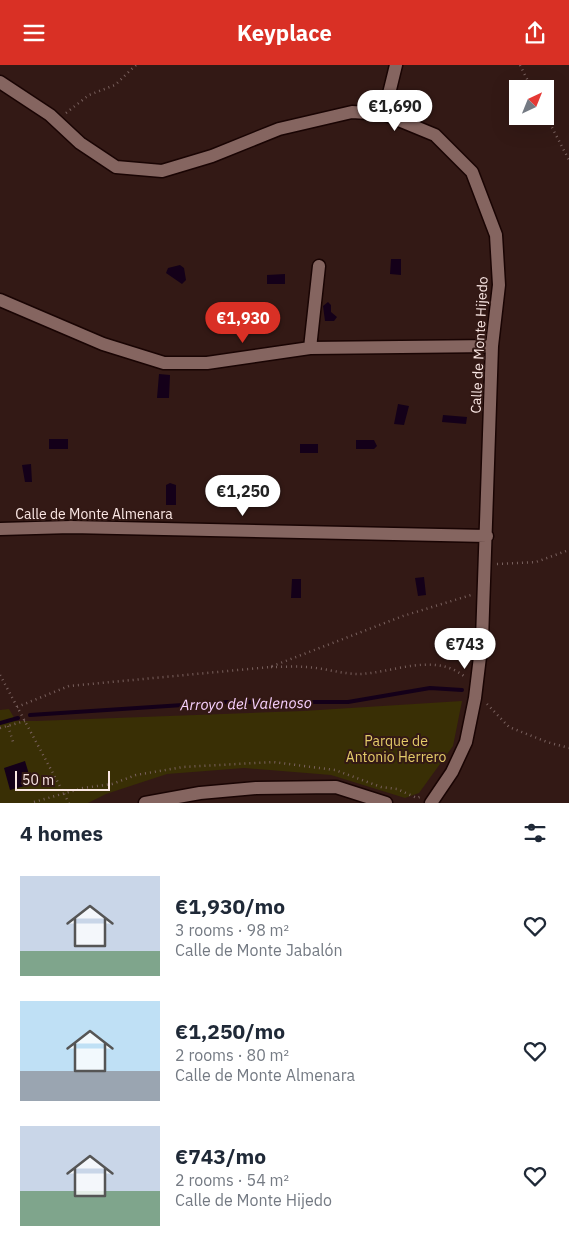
<!DOCTYPE html>
<html lang="en">
<head>
<meta charset="utf-8">
<style>
  body { margin:0; font-family:"IBM Plex Sans",sans-serif; background:#f6f6f7; color:#1f2937; height:100vh; display:flex; flex-direction:column; font-size:19px; white-space:nowrap }
  * { box-sizing:border-box; margin:0 }
  p { font-size:16px; color:#747a83 }
  .icon { flex:none; width:28px; height:28px; fill:none; stroke:currentColor; stroke-width:2; stroke-linecap:round; stroke-linejoin:round }
  .map { position:relative; height:738px; overflow:hidden }
  .drawer { display:flex; flex-direction:column; background:#fff; flex:1 }
  .drawer>* { flex:none }
  .needle { width:32px; rotate:43deg }
  .buttons { position:absolute; left:509px; top:15px; display:grid; gap:10px }
  .buttons a { display:grid; place-items:center; width:45px; height:45px; border-radius:0px; background:#fff; box-shadow:0 5px 20px #0002; font-size:25px }
  .scale { position:absolute; left:15px; bottom:12px; width:95px; box-sizing:border-box; padding-left:5px; border:2px solid #fae7e4; border-top:0; font-size:14px; line-height:18px; white-space:nowrap; color:#fae7e4; -webkit-text-stroke:4px #331915; paint-order:stroke }
  .price { position:absolute; translate:-50% -42px; padding:0 11px; border-radius:18px; background:#fff; color:#222; font-size:16px; line-height:32px; filter:drop-shadow(0 1px 2px #0008) }
  .price::after { content:''; position:absolute; left:50%; top:30px; width:15px; height:11px; margin-left:-8px; background:inherit; clip-path:polygon(0 0,100% 0,50% 100%) }
  .price.selected { background:#d93025; color:#fff }
  ul { padding:0; list-style:none }
  li { display:flex; align-items:center; gap:15px; height:125px; padding:0 20px }
  li span { display:grid; place-items:center; flex:none; width:140px; height:100px; border-radius:0px; color:#555 }
  li>.icon { margin-inline-start:auto }
  span .icon { width:60px; height:60px; fill:#fffc; stroke-width:1 }
  li b { font-size:21px }
  h2 { display:flex; justify-content:space-between; align-items:center; height:60px; padding:0 20px; font-size:21px }
  header { display:flex; justify-content:space-between; align-items:center; height:65px; padding:0 20px; background:#d93025; color:#fff; font-size:22px; font-weight:700 }
  .map>svg:first-child { display:block }
</style>
</head>
<body>
<header><svg class="icon" aria-label="menu" viewBox="0 0 24 24"><path d="M4 6h16M4 12h16M4 18h16"/></svg>Keyplace<svg class="icon" aria-label="share" viewBox="0 0 24 24"><path d="M12 15V3M7 8l5-5 5 5M5 13v7h14v-7"/></svg></header>
<div class="map">
<svg width="569" height="738" viewBox="0 0 569 738">
  <rect width="100%" height="100%" fill="#331915"/>
  <path fill="#392f05" d="M462 636 453 681 419 728 405 733 331 710 244 703 167 709 106 729 88 738H0V645L9 644 16 656H36L303 646Z"/>
  <path fill="#140019" d="M391 194H401V210L390 209Z
    M180 200 184 203 186 215 182 219 166 208 168 203Z
    M285 209V219H267V210Z
    M328 237 331 240V247L337 252 334 256H325L323 241Z
    M159 309 170 310 169 333H157Z
    M398 339 409 341 404 360 394 359Z
    M443 350 467 352 466 359 442 357Z
    M49 374H68V384H49Z
    M356 375H374L377 381 374 384H356Z
    M300 379H318V388H300Z
    M31 399 32 417H25L22 400Z
    M170 418 176 420V440H166V420Z
    M424 512 426 530 418 531 415 513Z
    M292 514H301V533H291Z
    M25 696 32 719 10 725 4 703Z"/>
  <g fill="none" stroke-linecap="round" stroke-linejoin="round">
    <path stroke="#140019" stroke-width="4" d="M30 650 229 637H348L430 623 462 625
      M0 658 18 653"/>
    <defs>
      <path id="street" d="M0 17 50 50 80 78 116 102 162 106 212 91 279 64 352 47 384 49 435 70 472 107 496 170 499 220 492 281 482 575 475 633 466 677 452 707 431 738
        M384 49 396 0
        M0 235 103 279 164 298H207L310 283 492 281
        M310 283 319 201
        M0 464 71 462 487 471
        M145 738 200 728 256 723 336 722 386 738"/>
    </defs>
    <use href="#street" stroke="#190403" stroke-width="15"/>
    <path stroke="#79615e" stroke-width="2.5" stroke-dasharray="1 4" stroke-linecap="butt" d="M520 0 532 24
      M66 48 89 30 115 20 136 0
      M545 49 569 95
      M497 499 536 497 569 485
      M271 602C283 602 295 601 306 602 324 603 342 609 359 609 394 608 436 586 466 613
      M0 610 69 738
      M487 639 509 662 547 677 569 683
      M17 642 69 621 270 602 403 551 471 530
      M8 661 14 680
      M0 663 25 656
      M34 737 83 723 112 719 136 710 183 702 273 697 335 705 381 722 397 724 417 733 422 731"/>
    <use href="#street" stroke="#856560" stroke-width="12"/>
  </g>
  <g text-anchor="middle" stroke-width="4" stroke-linejoin="round" paint-order="stroke">
    <g font-size="14" fill="#fae7e4" stroke="#331915">
      <text transform="translate(479 280) rotate(-87)" y="5">Calle de Monte Hijedo</text>
      <text x="94" y="454">Calle de Monte Almenara</text>
    </g>
    <g font-size="14" fill="#e4cb69" stroke="#331915">
      <text x="396" y="681">Parque de<tspan x="396" dy="16">Antonio Herrero</tspan></text>
    </g>
    <g font-size="15" font-style="italic" fill="#f7d0fd" stroke="#331915">
      <text transform="translate(246 639) rotate(-1)" y="5">Arroyo del Valenoso</text>
    </g>
  </g>
</svg>
<div class="buttons">
<a><svg class="needle" viewBox="-14 -14 28 28"><path d="M0-13l5 13h-10z" fill="#e53935"/><path d="M0 13l5-13h-10z" fill="#747a83"/></svg></a>
</div>
<div class="scale">50 m</div>
<b class="price" style="left:395px;top:67px">€1,690</b>
<b class="price selected" style="left:243px;top:279px">€1,930</b>
<b class="price" style="left:243px;top:452px">€1,250</b>
<b class="price" style="left:465px;top:605px">€743</b>
</div>
<section class="drawer">
<h2>4 homes<svg class="icon" aria-label="filters" viewBox="0 0 24 24"><path d="M4 7h16M4 17h16"/><circle cx="9" cy="7" r="2"/><circle cx="15" cy="17" r="2"/></svg></h2>
<ul>
<li><span style="background:linear-gradient(#c9d6e8 75%,#7fa58c 0)"><svg class="icon" aria-label="home" viewBox="0 0 24 24"><path d="M3 11l9-7 9 7M6 9v11h12V9"/></svg></span><div><b>€1,930/mo</b><p>3 rooms · 98 m²</p><p>Calle de Monte Jabalón</p></div><svg class="icon" aria-label="heart" viewBox="0 0 24 24"><path d="M12 20l-8-8c-3-5 5-10 8-4 3-6 11-1 8 4z"/></svg></li>
<li><span style="background:linear-gradient(#bfe0f5 70%,#9aa5b1 0)"><svg class="icon" aria-label="home" viewBox="0 0 24 24"><path d="M3 11l9-7 9 7M6 9v11h12V9"/></svg></span><div><b>€1,250/mo</b><p>2 rooms · 80 m²</p><p>Calle de Monte Almenara</p></div><svg class="icon" aria-label="heart" viewBox="0 0 24 24"><path d="M12 20l-8-8c-3-5 5-10 8-4 3-6 11-1 8 4z"/></svg></li>
<li><span style="background:linear-gradient(#c9d6e8 65%,#7fa58c 0)"><svg class="icon" aria-label="home" viewBox="0 0 24 24"><path d="M3 11l9-7 9 7M6 9v11h12V9"/></svg></span><div><b>€743/mo</b><p>2 rooms · 54 m²</p><p>Calle de Monte Hijedo</p></div><svg class="icon" aria-label="heart" viewBox="0 0 24 24"><path d="M12 20l-8-8c-3-5 5-10 8-4 3-6 11-1 8 4z"/></svg></li>
</ul>
</section>
</body>
</html>
